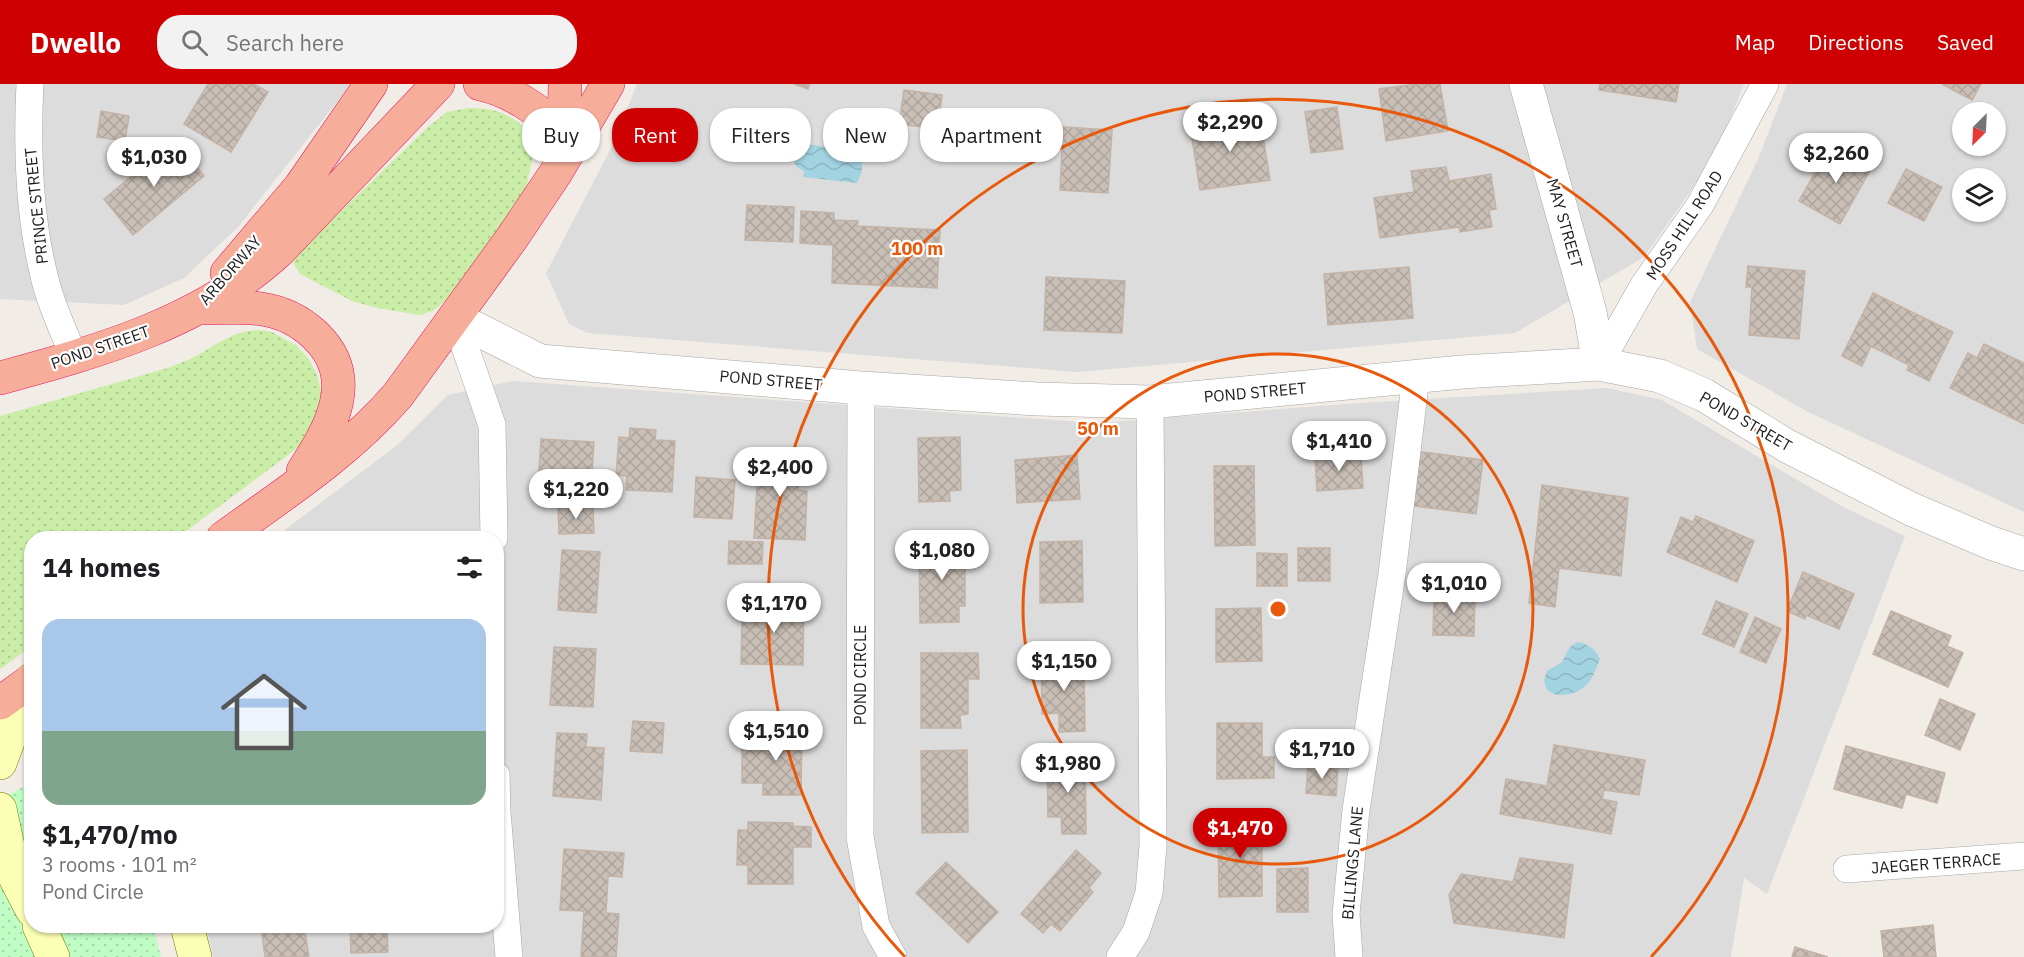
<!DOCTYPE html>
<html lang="en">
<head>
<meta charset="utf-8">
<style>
  body { margin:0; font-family:"IBM Plex Sans",sans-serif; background:#f2f2f2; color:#202124; height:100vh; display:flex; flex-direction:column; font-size:22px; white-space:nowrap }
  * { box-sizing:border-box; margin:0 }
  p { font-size:20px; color:#757577 }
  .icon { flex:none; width:33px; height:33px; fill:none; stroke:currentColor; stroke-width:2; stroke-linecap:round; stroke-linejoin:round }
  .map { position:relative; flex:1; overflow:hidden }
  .sheet { position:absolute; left:24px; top:447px; width:480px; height:402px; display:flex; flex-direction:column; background:#fff; border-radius:24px; box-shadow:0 2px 4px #0004 }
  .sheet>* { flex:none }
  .guide { position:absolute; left:522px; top:24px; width:570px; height:54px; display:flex; gap:12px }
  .needle { width:39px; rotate:204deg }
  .buttons { position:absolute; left:1952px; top:18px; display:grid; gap:12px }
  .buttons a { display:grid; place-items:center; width:54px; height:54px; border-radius:50%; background:#fff; box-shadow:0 2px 4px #0004; font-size:30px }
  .price { position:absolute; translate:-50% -51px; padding:0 14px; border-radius:21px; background:#fff; color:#222; font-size:20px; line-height:39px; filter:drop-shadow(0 2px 3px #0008) }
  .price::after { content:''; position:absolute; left:50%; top:36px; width:18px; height:14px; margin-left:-9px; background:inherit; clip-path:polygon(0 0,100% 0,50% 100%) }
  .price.current { background:#ce0001; color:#fff }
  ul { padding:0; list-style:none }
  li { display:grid; align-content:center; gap:12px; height:318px; padding:0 18px }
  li+li { border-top:2px solid #e0e0e0 }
  li span { display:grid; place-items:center; height:186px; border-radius:18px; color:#555 }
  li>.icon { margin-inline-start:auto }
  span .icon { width:108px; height:108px; fill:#fffc; stroke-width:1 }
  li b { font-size:26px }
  h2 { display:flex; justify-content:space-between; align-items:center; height:72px; padding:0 18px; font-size:26px }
  .chip { padding:0 21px; border-radius:24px; background:#fff; box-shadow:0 2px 4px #0004; font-size:21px; line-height:54px }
  .chip.current { background:#ce0001; color:#fff }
  header { display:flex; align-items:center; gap:36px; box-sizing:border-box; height:84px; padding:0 30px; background:#ce0001; color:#fff }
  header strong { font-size:28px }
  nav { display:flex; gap:33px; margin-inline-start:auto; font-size:21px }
  .search { width:420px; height:54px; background:#f2f2f2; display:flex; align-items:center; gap:15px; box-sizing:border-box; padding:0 21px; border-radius:24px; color:#757577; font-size:22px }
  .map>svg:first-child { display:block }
</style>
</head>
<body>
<header>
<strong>Dwello</strong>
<div class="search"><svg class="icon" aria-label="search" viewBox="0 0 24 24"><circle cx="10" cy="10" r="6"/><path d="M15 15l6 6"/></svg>Search here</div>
<nav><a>Map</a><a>Directions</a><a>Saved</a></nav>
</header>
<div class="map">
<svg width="2024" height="873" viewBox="0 0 2024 873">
  <defs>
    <pattern id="grass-dots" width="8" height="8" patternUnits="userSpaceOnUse" patternTransform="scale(1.5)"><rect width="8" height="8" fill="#caeea7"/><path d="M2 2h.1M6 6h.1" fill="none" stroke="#adcc8f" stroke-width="1.8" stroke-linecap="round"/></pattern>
    <pattern id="park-dots" width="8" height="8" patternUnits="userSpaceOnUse" patternTransform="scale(1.5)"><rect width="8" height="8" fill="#bffdc4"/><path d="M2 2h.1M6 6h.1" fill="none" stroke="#a4d8a8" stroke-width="1.8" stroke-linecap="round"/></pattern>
    <pattern id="water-waves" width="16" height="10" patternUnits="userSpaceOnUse" patternTransform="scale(1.5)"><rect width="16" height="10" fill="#a2d3e1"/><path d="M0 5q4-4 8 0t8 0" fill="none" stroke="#8bb5c1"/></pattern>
    <pattern id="building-cross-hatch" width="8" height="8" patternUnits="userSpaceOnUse" patternTransform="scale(1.5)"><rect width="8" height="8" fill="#c9bfb7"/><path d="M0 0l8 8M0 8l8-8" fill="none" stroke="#aca49d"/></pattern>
  </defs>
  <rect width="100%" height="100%" fill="#f1ece5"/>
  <path fill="#dddcdc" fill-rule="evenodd" d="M0 0H351L238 143 184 194 124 221 0 215Z
    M637 0H1744L1716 71 1644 173 1515 249 1078 288 587 249 569 240 546 189 610 66Z
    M1787 0H2024V428L1808 328 1697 265 1690 218 1759 73ZM1962 28H1995V62H1962ZM1962 94H1995V128H1962Z
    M513 297 1095 339 1360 319 1607 304 1662 316 1845 424 1905 452 1767 810 1744 794 1731 873H213L206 842H496V454H274L396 362 448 311Z"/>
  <path fill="url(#grass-dots)" d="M467 24C497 24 511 29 532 51V77L524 114 451 212 433 227 419 231 378 224 354 218 300 190 293 178 307 160 428 43 447 28Z
    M259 246 272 248 297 262 308 274 316 288 321 305V322L304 359 177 454H32L31 563 0 585V332L168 284C175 281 183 278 190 275 217 262 227 248 259 246Z"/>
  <path fill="url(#park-dots)" d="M31 699 32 842H153L161 873H0V715Z"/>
  <path fill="url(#water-waves)" d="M806 60 861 68 862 87 857 99 803 93 804 87 798 84 794 79 796 73 805 67Z
    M1577 558C1589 560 1594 564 1600 575 1596 585 1592 597 1583 604 1574 611 1555 615 1547 605 1545 603 1545 599 1544 596L1547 587 1562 578 1570 563Z"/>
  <path fill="url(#building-cross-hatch)" stroke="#c3b3a6" stroke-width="1.5" d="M208 0H254L268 8 231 68 184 40Z
    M794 0H810L808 5Z
    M1416 0H1440L1448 47 1386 57 1379 5Z
    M1600 0H1679L1676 18 1599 6Z
    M1942 0H1981L1972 16Z
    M904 6 942 11 938 45 899 40Z
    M1337 23 1343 65 1311 69 1305 28Z
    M101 27 129 32 125 57 97 53Z
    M1260 32 1270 96 1200 106 1190 42Z
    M1063 43 1112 46 1108 109 1060 106Z
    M175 56 204 92 133 151 104 115Z
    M1831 60 1872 83 1840 140 1799 117Z
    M1446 83 1449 97 1491 90 1496 125 1489 126 1492 143 1460 148 1459 143 1380 154 1374 114 1414 108 1411 87Z
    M1906 85 1942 103 1924 137 1888 119Z
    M747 121 794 123 793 158 745 156Z
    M801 127 834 129V136L858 137 857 142 940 146 937 204 832 199 833 161 800 159Z
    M1748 182 1805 187 1799 255 1749 251 1752 203H1746Z
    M1409 183 1413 234 1328 241 1324 190Z
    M1046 193 1125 197 1122 249 1044 246Z
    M1873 209 1953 248 1929 297 1907 286 1909 281 1871 262 1862 282 1842 272Z
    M1984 260 2024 279V340L1950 304 1968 269 1977 274Z
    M630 344 656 346 655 356 675 357 672 408 626 406 627 392 616 391 619 353 629 354Z
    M960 353 961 406 949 407 950 417 919 418 918 354Z
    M541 355 594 358 591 404 538 401Z
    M759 367 801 369 798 406 807 407 805 456 754 454Z
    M1415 367 1483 376 1476 430 1408 421Z
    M1361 370 1363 404 1317 407 1315 373Z
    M1077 371 1080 415 1017 419 1015 376Z
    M1214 382H1254L1255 461 1215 462Z
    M696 393 735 396 732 435 694 433Z
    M1542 401 1628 414 1621 492 1559 484 1555 523 1529 519Z
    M593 421 594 449 559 450 558 422Z
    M1696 432 1754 457 1737 498 1667 468 1681 433 1693 438Z
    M729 457 763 458 762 480H728Z
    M965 457V522H959V538L920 539 919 458Z
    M1082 457 1083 518 1040 519V458Z
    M1298 464H1330V497H1298Z
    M562 466 600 468 596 529 558 526Z
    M1257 469 1287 470V502H1257Z
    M1803 488 1854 510 1839 545 1806 531 1805 535 1787 527Z
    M1434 509 1475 510 1474 552 1433 551Z
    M757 515 804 516 803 581 741 580 742 534 757 535Z
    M1716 517 1748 530 1734 563 1703 550Z
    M1261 524 1262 577 1216 578V525Z
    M1891 527 1951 552 1947 562 1963 569 1948 603 1873 570Z
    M1755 533 1781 545 1766 579 1740 568Z
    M554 563 596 565 593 623 550 621Z
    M921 569H978L979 595H968V630L960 631 961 644H921Z
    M1074 573 1073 582H1084L1085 647 1059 648V629L1042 630 1041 574Z
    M1940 615 1975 630 1960 666 1925 651Z
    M633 637 664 639 662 669 630 667Z
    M1217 639H1262V673H1274V694L1217 695Z
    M763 643 802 644 801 711H763V699H742V663L763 664Z
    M557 649 587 650 586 663 604 664 601 716 553 712Z
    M1554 661 1645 676 1639 711 1604 706 1602 715 1617 718 1611 750 1500 730 1506 695 1547 702Z
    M1846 662 1945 689 1937 719 1906 710 1902 724 1834 705Z
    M967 666 968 748 922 749 921 667Z
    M1064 671H1085L1086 750H1062L1061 733H1048L1047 679H1064Z
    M1308 681 1338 683 1336 712 1306 709Z
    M748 738 793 739V742L811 743V763H793V800H748V781H737L738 746H748Z
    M1262 738V812L1219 813 1218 739Z
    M564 765 624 769 622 793 608 792 606 829 619 830 616 873H581L584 827 560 826Z
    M1076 766 1101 789 1089 804 1093 808 1060 847 1051 840 1043 849 1021 830Z
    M1520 774 1573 781 1564 854 1454 839 1449 811 1461 790 1513 798Z
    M946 778 998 828 968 859 916 809Z
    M1308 784V828H1277V785Z
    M1933 841 1936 873H1884L1881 847Z
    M261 842H304L309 873H265Z
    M350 842H387L388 868 351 869Z
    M1795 863 1828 873H1792Z"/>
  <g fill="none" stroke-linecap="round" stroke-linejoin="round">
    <defs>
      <path id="minor" d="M30 0C27 60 29 129 43 187 49 217 63 245 74 273
        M455 234 492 341 494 454
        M1599 280 1644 201 1700 121 1765 0
        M861 304 860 753 876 842 893 873
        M496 691 497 728 509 873
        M1847 785 2024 772
        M1120 873 1136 848 1149 809 1153 762 1150 318
        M1349 873 1346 830 1356 726 1392 490 1416 293"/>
      <path id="tertiary" d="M1526 0 1590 228 1599 280
        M455 234 540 277 861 304 1037 315 1150 318 1462 288 1599 280 1660 292 1704 311 1787 362 1911 425 1991 459 2024 470"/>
      <path id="secondary" d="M0 679 31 596
        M0 725 7 758 18 797
        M7 778 32 826
        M39 842 53 873
        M187 842 195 873"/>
      <path id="trunk" d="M480 0C512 7 538 26 563 48
        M558 71 564 42 565 0
        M227 189 300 103 371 0
        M198 224C219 224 241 222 262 225 282 228 300 237 315 251 360 294 331 344 303 387
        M0 294C100 267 203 238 280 166L438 0
        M223 454C284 410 349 368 398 311L512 154 557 87 608 0
        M0 619 32 596"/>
    </defs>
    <use href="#minor" stroke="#a6a6a6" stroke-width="28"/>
    <use href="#tertiary" stroke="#a6a6a6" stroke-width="34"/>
    <use href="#secondary" stroke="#6f7c00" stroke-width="34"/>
    <use href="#trunk" stroke="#e81860" stroke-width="34"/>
    <use href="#minor" stroke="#fff" stroke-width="27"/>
    <use href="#tertiary" stroke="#fff" stroke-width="33"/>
    <use href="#secondary" stroke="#fbfeb5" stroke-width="33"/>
    <use href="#trunk" stroke="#f6ad9a" stroke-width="33"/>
  </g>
  <g fill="none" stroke="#e8590c" stroke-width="3">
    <circle cx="1278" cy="525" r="255"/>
    <path d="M905 873A510 510 0 1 1 1651 873"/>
  </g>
  <g text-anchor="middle" stroke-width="4.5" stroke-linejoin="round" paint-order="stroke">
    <g font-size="16" fill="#1f1f1f" stroke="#fff">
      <text transform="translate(36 122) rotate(-96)" y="6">PRINCE STREET</text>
      <text transform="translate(1565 139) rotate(74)" y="6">MAY STREET</text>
      <text transform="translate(1684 141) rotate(-57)" y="6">MOSS HILL ROAD</text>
      <text transform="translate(230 186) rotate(-49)" y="6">ARBORWAY</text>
      <text transform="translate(100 263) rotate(-19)" y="6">POND STREET</text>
      <text transform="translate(771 296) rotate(5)" y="6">POND STREET</text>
      <text transform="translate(1255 308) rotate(-5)" y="6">POND STREET</text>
      <text transform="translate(1746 337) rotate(30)" y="6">POND STREET</text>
      <text transform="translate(860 591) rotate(-90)" y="6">POND CIRCLE</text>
      <text transform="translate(1352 779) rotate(-85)" y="6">BILLINGS LANE</text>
      <text transform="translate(1936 779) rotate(-4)" y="6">JAEGER TERRACE</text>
    </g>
  </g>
  <circle cx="1278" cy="525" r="9" fill="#e8590c" stroke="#fff" stroke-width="3"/>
  <g font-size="18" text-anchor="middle" font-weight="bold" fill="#e8590c" stroke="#fff" stroke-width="4.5" stroke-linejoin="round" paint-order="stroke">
    <text x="917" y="171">100 m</text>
    <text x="1098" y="351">50 m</text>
  </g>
</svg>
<div class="buttons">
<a><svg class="needle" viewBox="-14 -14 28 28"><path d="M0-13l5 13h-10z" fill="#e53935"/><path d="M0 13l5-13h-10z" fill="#757577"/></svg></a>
<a><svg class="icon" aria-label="layers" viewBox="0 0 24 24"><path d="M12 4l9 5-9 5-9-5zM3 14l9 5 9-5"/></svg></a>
</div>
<b class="price" style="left:1230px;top:69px">$2,290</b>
<b class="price" style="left:1836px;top:100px">$2,260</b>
<b class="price" style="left:154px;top:104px">$1,030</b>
<b class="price" style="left:1339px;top:388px">$1,410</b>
<b class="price" style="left:780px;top:414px">$2,400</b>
<b class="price" style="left:576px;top:436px">$1,220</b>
<b class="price" style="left:942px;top:497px">$1,080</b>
<b class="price" style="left:1454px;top:530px">$1,010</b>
<b class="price" style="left:774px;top:550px">$1,170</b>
<b class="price" style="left:1064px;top:608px">$1,150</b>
<b class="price" style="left:776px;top:678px">$1,510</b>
<b class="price" style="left:1322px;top:696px">$1,710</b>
<b class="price" style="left:1068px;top:710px">$1,980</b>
<b class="price current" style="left:1240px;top:775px">$1,470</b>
<div class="guide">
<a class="chip">Buy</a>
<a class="chip current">Rent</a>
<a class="chip">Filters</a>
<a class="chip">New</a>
<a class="chip">Apartment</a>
</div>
<section class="sheet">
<h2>14 homes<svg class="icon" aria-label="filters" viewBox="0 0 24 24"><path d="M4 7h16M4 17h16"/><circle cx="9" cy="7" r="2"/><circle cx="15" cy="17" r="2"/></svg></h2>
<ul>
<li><span style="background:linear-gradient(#a9c7e8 60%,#7fa58c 0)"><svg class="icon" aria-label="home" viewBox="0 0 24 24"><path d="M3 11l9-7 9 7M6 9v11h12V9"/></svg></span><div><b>$1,470/mo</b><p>3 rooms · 101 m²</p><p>Pond Circle</p></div></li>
</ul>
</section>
</div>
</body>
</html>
